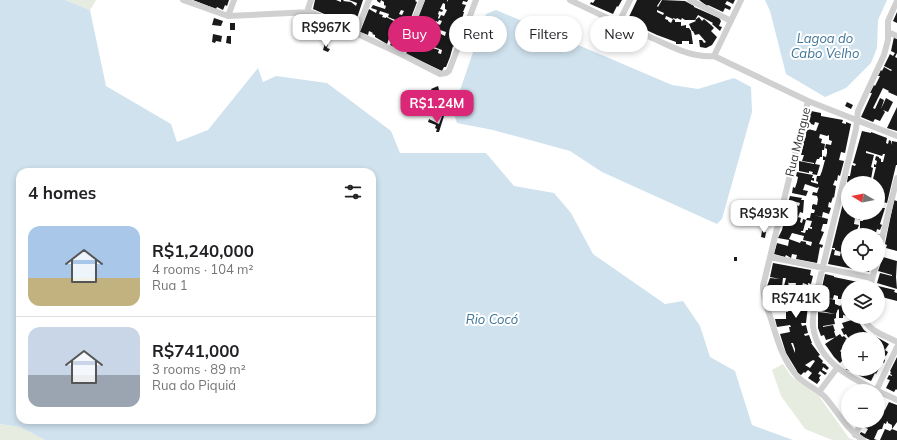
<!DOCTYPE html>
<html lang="en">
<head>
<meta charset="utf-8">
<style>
  body { margin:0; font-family:Mulish,sans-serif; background:#f6f6f6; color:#202124; height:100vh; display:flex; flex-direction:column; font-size:15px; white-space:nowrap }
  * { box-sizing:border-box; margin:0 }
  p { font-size:13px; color:#757577 }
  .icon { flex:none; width:22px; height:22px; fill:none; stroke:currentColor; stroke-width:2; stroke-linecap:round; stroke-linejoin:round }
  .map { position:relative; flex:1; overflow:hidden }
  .sheet { position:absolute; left:16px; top:168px; width:360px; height:256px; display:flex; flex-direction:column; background:#fff; border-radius:12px; box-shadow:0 2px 6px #0003 }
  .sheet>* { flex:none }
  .hud { position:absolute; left:388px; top:16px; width:380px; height:36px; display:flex; gap:8px }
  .needle { width:26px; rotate:280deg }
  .buttons { position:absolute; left:841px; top:176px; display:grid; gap:8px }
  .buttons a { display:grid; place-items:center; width:44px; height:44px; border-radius:50%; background:#fff; box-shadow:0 2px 6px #0003; font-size:20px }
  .price { position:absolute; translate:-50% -34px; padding:0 9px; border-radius:8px; background:#fff; color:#222; font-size:13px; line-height:26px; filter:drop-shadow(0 1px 2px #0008) }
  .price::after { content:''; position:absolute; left:50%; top:24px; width:12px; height:9px; margin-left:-6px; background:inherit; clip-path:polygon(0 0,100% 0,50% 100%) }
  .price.on { background:#db2777; color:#fff }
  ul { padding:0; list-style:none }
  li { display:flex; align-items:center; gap:12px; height:100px; padding:0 12px }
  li+li { border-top:1px solid #e0e0e0 }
  li span { display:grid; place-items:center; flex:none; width:112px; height:80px; border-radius:12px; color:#555 }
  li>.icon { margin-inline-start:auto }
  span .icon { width:48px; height:48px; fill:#fffc; stroke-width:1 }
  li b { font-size:17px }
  h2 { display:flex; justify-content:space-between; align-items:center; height:48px; padding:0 12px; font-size:17px }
  .tag { padding:0 14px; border-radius:18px; background:#fff; box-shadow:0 2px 6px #0003; font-size:14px; line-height:36px }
  .tag.on { background:#db2777; color:#fff }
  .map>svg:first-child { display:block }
</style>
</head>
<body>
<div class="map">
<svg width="897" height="440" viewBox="0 0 897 440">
  <rect width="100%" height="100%" fill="#fff"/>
  <path fill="#e6ecdf" d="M65 0H96L90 10Z
    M783 364 791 376 819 396 849 438 854 440H832L805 429 781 396 772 370Z
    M0 424 20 427 45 440H0Z"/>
  <path fill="#cfe2ee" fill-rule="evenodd" d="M0 0H65L90 10 106 86 171 124 177 142 208 130 258 68 263 82 276 76 327 83 391 131 400 153H486L514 186 554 193 571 213 593 254 665 304 683 301 700 326 710 357 735 371 752 425 793 440H45L20 427 0 424ZM20 172H372V420H20Z
    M765 0H887L878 20 877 48 871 63 846 88 825 97 786 74 770 11Z
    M496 10 672 85 698 89 734 78 751 87 752 112 722 219 717 224 602 172 570 151 493 130 457 123 453 111 486 14Z"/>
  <path fill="#1a1a1a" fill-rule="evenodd" d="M193 0H229L227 6 225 5 223 10 217 7 216 9Z
    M315 0H336L341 2V0H344L343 1 351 2 356 6 357 3 349 0H363L354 27 335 21 329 16 313 9Z
    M377 0H416L415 1 417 2 401 44 396 42 394 47 390 45 394 37 390 36 387 44 375 37V35L372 34 373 33 369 31 368 35 360 32 369 9 376 13 377 10 371 8 373 5 385 9 386 6 384 5V2L381 0 380 3 377 1ZM401 10 404 11 402 15 399 14ZM380 11 389 14 388 17 403 23 402 25 399 24 397 28 394 27 396 22 386 17V18L382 17 383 15 379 14Z
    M425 0H447V2L448 0H468L467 2 463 1 462 4 466 5 463 12H464L462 19 459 18 458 21 460 22 457 33H458L457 36H455L453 39H455L454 43H455L454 47 453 46 450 57 446 67H444L442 71 406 54 412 34 415 35V33L413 32 416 25H415ZM443 3 445 4V9L447 10 444 16 441 15 439 19 438 18 439 15 438 14 439 11 442 12 443 10 440 9ZM439 20 442 21 440 25 438 24 437 26H439V28L437 27 435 34 436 35V36L433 37 432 39 435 40 434 47 442 50 441 54 438 53 437 56 439 50 429 47 431 42 426 38 425 41 421 36 417 35 418 34 429 38 430 34 433 36 435 32 431 31 432 28 435 29 436 21 438 22ZM440 30 446 32 445 36 439 33Z
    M595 0H622L618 7 617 6 613 14 590 4 591 2 593 3Z
    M637 0H661L657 6 658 7 662 0 685 1 694 6V7L719 18 721 21 719 26 722 27 720 31 712 24 713 23 698 15 695 20H685L682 18 681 20 677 18 676 19 673 18V19L666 16 665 19 668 20V21L671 23 673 19 675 20V22H681V26L686 25V28H689L691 31 693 44H689V41H682V44H676V42L657 35 627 21ZM657 10 664 13 663 15 657 12Z
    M699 0H735L733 4 727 1 725 4 731 7 730 10 725 8 723 12 708 5 707 6Z
    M897 12V23L893 21Z
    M306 16 326 24 323 30 316 26 314 30 302 24Z
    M699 17 702 21 704 19 711 25 714 28 711 31 717 37 712 45 706 48 700 47 699 40H702L704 43 706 42 699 34 695 35 693 31H692L689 24 696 21 695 20Z
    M214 18 223 21 221 26 212 25Z
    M230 23H235V30H230Z
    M213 34 222 36 221 42 216 41 215 43 212 42Z
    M227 36H231V44L226 43Z
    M894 37 897 39V53L895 57 897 58V96L888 92 889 91 883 88 873 108 875 109 880 98 884 100 881 109 886 98 893 102 888 112 883 110 885 112 880 121 875 119 873 122 861 117 872 93H870L874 85 875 86 880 76H878L881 70 882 71 884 67 891 71 892 70 884 66 890 54 893 56 895 53 891 51Z
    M325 43 328 44 327 48 330 49 328 52 323 50Z
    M438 86 439 90 432 91 431 89Z
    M847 102 853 105 851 109 845 106Z
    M897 107V131L887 128Z
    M438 108 446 110 445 113 440 111Z
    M811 111 821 113V116L843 120 842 123 846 124V122L851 124 845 153 841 152 839 160 844 161 840 176 838 175 837 181 835 180 833 185 836 186 834 198 833 197 831 203 829 202 828 207 831 208 829 214 823 212 822 217 814 215 828 219 827 224H823L821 231 824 232 819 244 823 245 822 248 820 247 817 263 796 259 797 255 792 254 791 258 786 255 785 257 774 254 777 243 788 246 789 240 778 238 782 230 784 222H782L783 218H785L786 214 789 215V214L787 213 788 209H786L790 196 802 198 801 200H804L803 213 800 212 798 217 801 218 800 222 802 223 803 219 806 220 803 231H801V232L805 233 806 230H808V228L812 229V227H810L812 221 806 220 807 218H810L811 213H814L815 210 812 209V206L813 204 817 205 818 199 817 196 812 195 813 192 817 193 819 187 817 188 805 184 803 190 808 191 806 196 792 193 793 187 795 188 797 182 798 177 796 176 797 172 813 175 812 178H814V181L811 180V182L818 184V182L816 181 817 176H820L822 171 825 160H823V156L826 157 827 153V149L825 148 826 144 831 145 832 141 829 140V135L827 136 820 134 819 138 822 139 821 143 825 144 824 150H822V157H820L819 159H817L815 164 820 165 817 175 812 174 813 172 809 171V173L799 171V161L814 164V163L802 161 804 155H801L804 143 801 142 802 138 805 139 806 135 803 134 804 128 816 131 819 123 815 122 814 125 808 123ZM793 201 800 203 799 206 792 204ZM792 233 804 236 803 240 812 242 811 246 806 244V242L801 241 800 243 789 239Z
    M442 116H444L439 132H436L437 129 435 128 436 125 428 122 429 119 439 124Z
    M862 131 871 133V132L887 138 886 143 888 144 889 140 891 141V145L892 141 897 142V165H896L887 203 883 202 882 208H885L880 224 882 225 880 230 877 229 876 233 880 235H860V221H863L864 217 861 216 860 220 855 218 854 224 859 225 855 235H848L847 247 842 246 841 252 835 250 834 255 840 256 841 251 848 253V265H871L869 272 828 264 832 249 835 250V248H832L845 195 847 196V187L848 213 862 214V213H878V183L873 179 876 167H874V164L876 165 877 161 875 160 876 156 879 157V158L881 159V162H883L885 154H883L882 156 866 151V153L874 155 871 167 873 168 871 179H873L872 182 867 181 866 183H848L847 182 848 176H850L852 165 855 166 856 164 853 163Z
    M894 200 897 201V251L886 248 887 245 885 244Z
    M762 231 766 232 765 238 761 237Z
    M734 257H737V261H734Z
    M883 257 897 261 896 277 897 289 877 283 880 273 892 276V275L878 271Z
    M773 263 811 270 810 275 813 276 811 284 808 283V285L803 283 801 289 809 291 808 296H806L805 297H809L806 323H801L802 326 806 325 808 333 804 334 805 336 809 335 812 343H811L820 355 818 356 823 361 822 363 825 364 829 368 827 370 823 367 822 370 827 373 825 375 820 371 818 374 821 375 819 378 820 380 817 384 808 378 812 373 808 370 805 373 804 372 801 375 796 372 797 371 786 353 780 334 790 332 789 327H791L790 325 777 327 775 319H786V312H788L789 305H792L793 297 794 298 795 294 789 295 792 291H790V287L795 288 796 283H789V281L787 292H784L783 298 785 299 784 304 768 301 770 295 767 294 768 289H766L770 278 780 279 770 277ZM783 278H786L784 286H782ZM791 343H793L795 349V353ZM813 360 815 361 810 368 805 365Z
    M825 274 834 276V277L858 282 857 287H848V299H838V296L834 295 833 299 827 298 835 300V304L840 306 841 305 842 302 848 303V316L843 315V318H839V310L838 309 836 314V318L834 319 835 324 823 326V327L833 325 835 331H834L836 337 826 340 824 335 821 336 818 328V312L835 314 821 311 823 305 819 304 821 296H820Z
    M878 286 895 290 894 292 897 293V301L878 296Z
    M855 319 856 322 858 321 864 330 870 335 868 339H849L846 334 844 335 841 329 844 328 842 323Z
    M840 334 842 337 844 336 847 339 845 340 847 342 848 341V344L840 351 841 352 848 347V364L843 360 840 363 834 357 825 344Z
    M873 335 889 344 885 350 888 352 886 356 883 354 881 357 885 360 884 363H882L876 374 875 373 871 381 845 369H878V339H871Z
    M897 357V390L896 389 894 392 886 388 890 380 887 379 889 375 892 376V375L890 374 891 372 890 371Z
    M878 397 884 400 880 408 885 410 889 402 897 405V422L892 429V425L888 423V422L887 421 886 424 884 423 882 429H881L878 430 874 439 877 440H870L859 435 861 432 865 434 868 429 862 426 864 422 866 421H878Z
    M885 429 890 431 892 429 897 431V440H880Z"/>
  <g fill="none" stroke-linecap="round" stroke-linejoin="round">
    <path stroke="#d0d0d0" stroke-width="6" d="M183 0 228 16 310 12 401 54 440 74 446 73 449 71 476 0
      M570 0C597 13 623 26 650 37 671 46 691 58 714 56
      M690 0 731 21
      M897 1 888 21V40L884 55 858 111 856 129 816 295C815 305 812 316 813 326 818 368 864 384 897 400
      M307 12 311 0
      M228 16 234 0
      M618 24 630 0
      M888 32 897 36
      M356 33 369 0
      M401 54 422 0
      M714 56 808 101 897 136
      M714 56 741 0
      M808 101 763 286C763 298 767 308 771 319 777 339 783 361 798 377 806 385 817 389 825 397 838 412 846 429 863 440
      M878 255 897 178
      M770 257 872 278
      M870 287 876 265
      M864 317C866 330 886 336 897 342
      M876 391 897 347
      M819 392 837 368
      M855 435 862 421"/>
  </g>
  <g text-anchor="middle" stroke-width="4" stroke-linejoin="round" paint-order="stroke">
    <g font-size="12" fill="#333" stroke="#fff">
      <text transform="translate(798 142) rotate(-76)" y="4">Rua Mangue</text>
    </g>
    <g font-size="13" font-style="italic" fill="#3f7597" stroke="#fff">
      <text x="825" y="43">Lagoa do<tspan x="825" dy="15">Cabo Velho</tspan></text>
      <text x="492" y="324">Rio Cocó</text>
    </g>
  </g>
</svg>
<div class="buttons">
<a><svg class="needle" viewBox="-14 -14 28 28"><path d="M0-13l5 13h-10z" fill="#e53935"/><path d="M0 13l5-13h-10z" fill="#757577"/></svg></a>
<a><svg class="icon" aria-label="locate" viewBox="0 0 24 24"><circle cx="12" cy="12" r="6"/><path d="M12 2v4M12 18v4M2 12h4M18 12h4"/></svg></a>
<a><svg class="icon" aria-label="layers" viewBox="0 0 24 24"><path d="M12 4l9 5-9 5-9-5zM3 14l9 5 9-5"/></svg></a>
<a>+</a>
<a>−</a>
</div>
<b class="price" style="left:326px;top:48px">R$967K</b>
<b class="price on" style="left:437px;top:124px">R$1.24M</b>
<b class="price" style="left:764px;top:234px">R$493K</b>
<b class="price" style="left:796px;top:319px">R$741K</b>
<div class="hud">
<a class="tag on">Buy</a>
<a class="tag">Rent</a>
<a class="tag">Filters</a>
<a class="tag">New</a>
</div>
<section class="sheet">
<h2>4 homes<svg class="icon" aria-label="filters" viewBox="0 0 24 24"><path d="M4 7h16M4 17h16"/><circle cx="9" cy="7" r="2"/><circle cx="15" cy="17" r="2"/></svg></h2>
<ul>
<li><span style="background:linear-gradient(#a9c7e8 65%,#c2b280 0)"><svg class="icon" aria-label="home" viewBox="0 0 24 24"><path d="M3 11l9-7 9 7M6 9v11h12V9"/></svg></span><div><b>R$1,240,000</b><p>4 rooms · 104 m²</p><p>Rua 1</p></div></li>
<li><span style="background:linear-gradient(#c9d6e8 60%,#9aa5b1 0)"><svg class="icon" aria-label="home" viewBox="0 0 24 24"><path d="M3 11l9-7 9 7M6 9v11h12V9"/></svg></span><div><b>R$741,000</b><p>3 rooms · 89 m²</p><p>Rua do Piquiá</p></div></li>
</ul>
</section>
</div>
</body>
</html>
